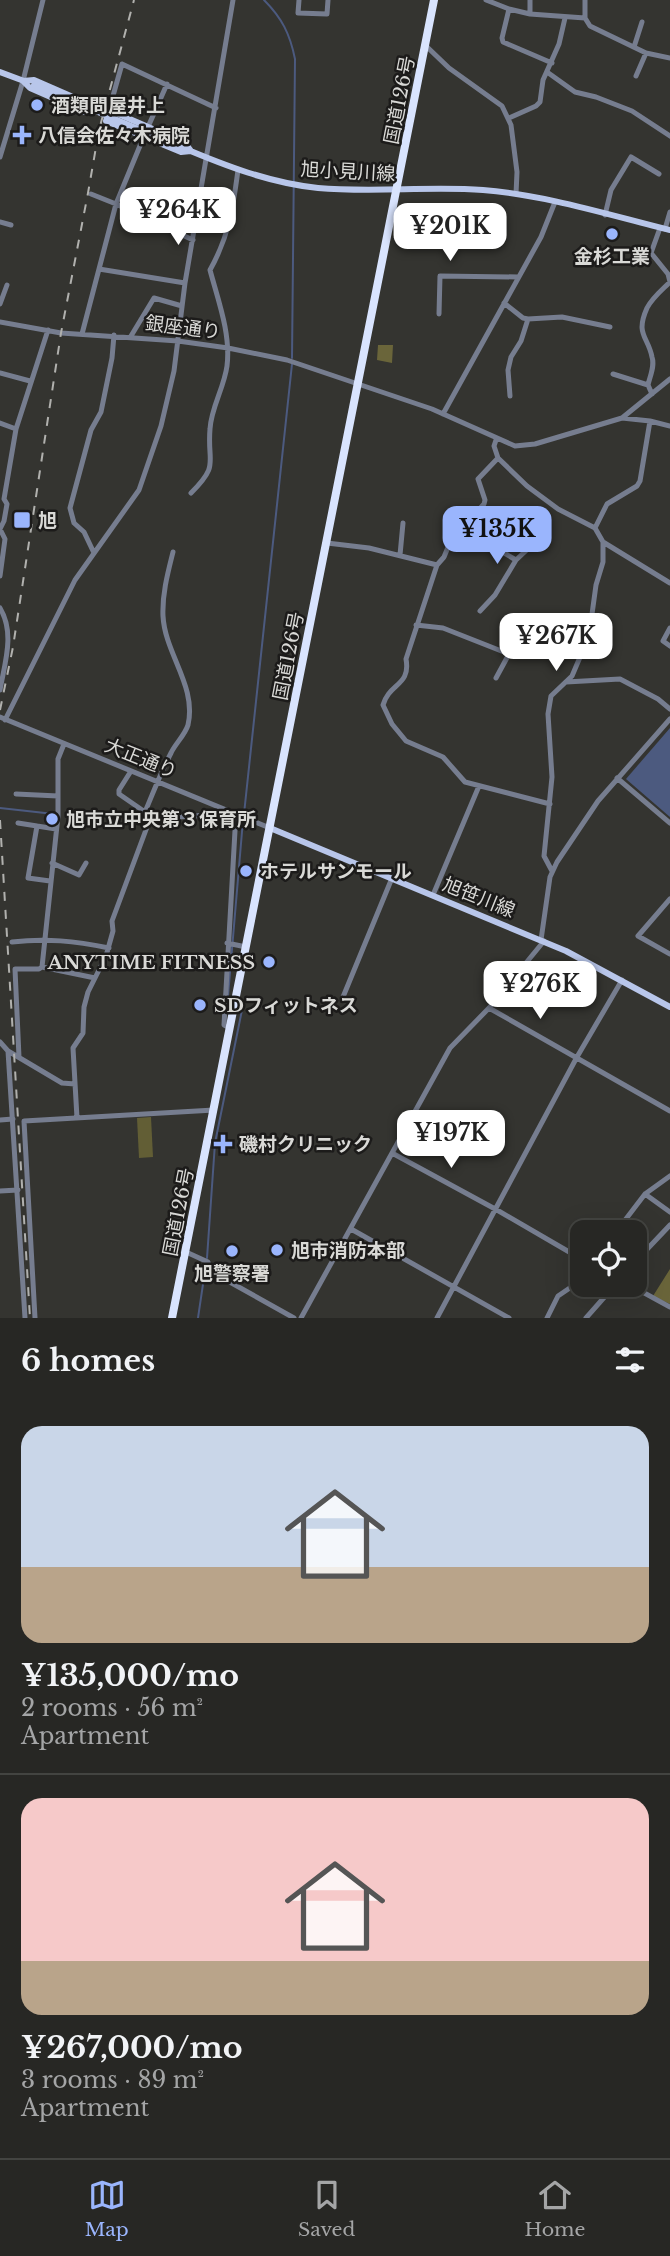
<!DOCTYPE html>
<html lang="en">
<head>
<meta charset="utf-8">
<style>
  body { margin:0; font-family:"Libre Baskerville","Noto Sans JP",serif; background:#2f2f2c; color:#f1f3f6; height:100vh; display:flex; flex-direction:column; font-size:26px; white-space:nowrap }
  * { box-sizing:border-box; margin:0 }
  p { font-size:23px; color:#a4a5a6 }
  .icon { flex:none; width:38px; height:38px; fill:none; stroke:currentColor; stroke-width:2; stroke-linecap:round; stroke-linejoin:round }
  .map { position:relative; height:1318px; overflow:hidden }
  .drawer { display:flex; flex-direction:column; background:#272724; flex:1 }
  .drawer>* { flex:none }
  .fabs { position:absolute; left:570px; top:1220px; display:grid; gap:14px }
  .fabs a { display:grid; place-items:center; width:77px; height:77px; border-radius:14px; background:#272724; box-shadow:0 7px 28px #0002,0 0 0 2px #434441; font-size:35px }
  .price { position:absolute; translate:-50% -60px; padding:0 16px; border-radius:14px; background:#fff; color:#222; font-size:23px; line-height:46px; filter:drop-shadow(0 2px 4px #0008) }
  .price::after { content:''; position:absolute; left:50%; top:42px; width:21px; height:16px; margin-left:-10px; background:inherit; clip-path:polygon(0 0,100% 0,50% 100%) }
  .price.current { background:#9ab5fd; color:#111 }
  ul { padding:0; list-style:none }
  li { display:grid; align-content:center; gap:14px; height:371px; padding:0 21px }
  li+li { border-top:2px solid #434441 }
  li span { display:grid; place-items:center; height:217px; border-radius:21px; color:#555 }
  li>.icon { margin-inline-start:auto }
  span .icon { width:126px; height:126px; fill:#fffc; stroke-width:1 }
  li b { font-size:30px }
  h2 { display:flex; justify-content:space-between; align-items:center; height:84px; padding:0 21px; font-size:30px }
  .dock { display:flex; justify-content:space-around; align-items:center; height:98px; border-top:2px solid #434441; background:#272724; font-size:19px; color:#a4a5a6 }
  .dock a { display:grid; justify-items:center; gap:4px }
  .dock .current { color:#9ab5fd }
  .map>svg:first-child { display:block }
</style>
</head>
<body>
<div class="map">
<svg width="670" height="1318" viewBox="0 0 670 1318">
  <rect width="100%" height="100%" fill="#343430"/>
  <path fill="#625e35" d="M151 1117 153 1157 139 1158 137 1118Z"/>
  <path fill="#6a653a" d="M378 345H393L392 363 377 360Z
    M670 1269V1304L653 1296Z"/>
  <path fill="#4c5a7f" d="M670 728V817L626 779Z"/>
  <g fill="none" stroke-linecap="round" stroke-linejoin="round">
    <path stroke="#4c5a7f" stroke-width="2" d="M264 0C282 18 290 34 295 59L292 358
      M0 808 54 814
      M244 814 292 364
      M228 996 243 820
      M207 1258 215 1143 242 1010 235 1009
      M198 1318 206 1264"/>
    <path stroke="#767d8f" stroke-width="5" d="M299 0 298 13 327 14 328 0
      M486 0 509 9 530 14 585 18 590 26 646 53 670 58
      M509 9 502 38 503 42 552 63
      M530 14V0
      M585 18V0
      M425 45 449 68 502 106 511 125 517 172 516 194
      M634 47 642 22
      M547 72 575 92 596 97 632 111 670 136
      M636 76 646 53
      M109 110 122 64 216 108
      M509 118 536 106 540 102 543 80 559 44 565 18
      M148 127 167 84
      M0 157 23 81 43 0
      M91 194 116 204 193 240
      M605 215 611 190 631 157 659 174
      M0 222 11 225
      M665 229 670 212
      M99 269 185 283
      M504 303 523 318 528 319 562 317 610 327
      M0 304 7 285
      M439 314 440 276 518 277
      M0 322 61 333 178 341 228 348 287 360 432 409 515 446 535 444 622 418 670 379
      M82 334 116 204 144 136
      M131 336 154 298 182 306
      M0 373 30 381
      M613 374 648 385
      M652 394 648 385C650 376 655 366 652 357 648 336 635 335 647 308 652 298 662 290 670 282L668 274 651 253 660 228
      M510 396 508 370 511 357 521 341 528 319
      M443 414 541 237 555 202
      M622 418 650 421 670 426
      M0 423 16 429
      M496 440 494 446 498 458 527 486 558 509 595 528 603 542 670 583
      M498 458 478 479 485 500 484 504 451 540 444 557 437 565 406 659C411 686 389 683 383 705L392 724 406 741 443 757 465 782 550 804
      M191 493C220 464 207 464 210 429 211 408 224 388 227 366 231 334 218 300 210 270 229 236 233 208 238 170
      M595 528 607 504 637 486 640 481 650 421
      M0 529 4 521 7 504 4 499 16 429 48 330
      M456 534 499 550 516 560
      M327 543 369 548 437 565
      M94 553 84 532 74 523 70 508 91 430 101 412 112 358 114 335
      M400 555 403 523
      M0 576 5 539 0 529
      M0 608C15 633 5 662 0 690
      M480 611 495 595 516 560 531 546 536 534
      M416 625 443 628 509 654 496 678
      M670 628 663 641 670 646
      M566 682 620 679 658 699 670 709
      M0 717 270 828
      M5 720 75 580 139 490 161 426 174 371 185 283 233 0
      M64 744 58 759V816L42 967 95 978
      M131 771 119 790V794L145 812 150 819 236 813 224 1025 230 1028
      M617 778 670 823
      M16 794 58 796
      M145 812C153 793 161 772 171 753 175 744 185 735 188 725 197 686 165 654 163 616 162 594 168 572 173 552
      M18 823 56 829
      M37 826 28 878 50 881
      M52 863 79 875 86 863
      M552 871 544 856 552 777 548 714 551 696 572 676 589 636 596 585 603 562V542
      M433 895 479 786
      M670 899 638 936 670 954
      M541 940 550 877 557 862 598 801 670 719
      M12 942C46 938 75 941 109 948
      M227 943 246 947
      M343 997 392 878
      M489 1008 670 1111
      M0 1042 8 1051 25 1318
      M8 1051 62 1083 75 1084
      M19 1057 15 969H39L42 967
      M77 1118 73 1048 83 1033 84 1007 88 992 106 956 113 931 112 921 150 819
      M0 1120 13 1119
      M392 1153 497 1210 583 1260
      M0 1191 18 1190
      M645 1194 670 1212
      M351 1229 509 1318
      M616 1232 645 1194 670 1176
      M186 1252 208 1262 210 1271 294 1318
      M635 1262 670 1225
      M628 1284 670 1307
      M35 1318 24 1121 214 1110
      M301 1318 450 1048 489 1008 544 941
      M437 1318 577 1057 622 980
      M547 1318 558 1296 583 1279
      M586 1318 616 1284"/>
    <path stroke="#b8c6ea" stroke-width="6" d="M0 72 24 81
      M34 80 89 104 85 112 30 88 23 81Z
      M109 110 185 143 191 151 181 152 106 121Z
      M181 147C226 166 270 183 318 188 373 193 428 186 483 190 546 195 609 215 670 230
      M270 828 566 951 670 1007"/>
    <path stroke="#d9e4fe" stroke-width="8" d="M172 1318 434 0"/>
    <path stroke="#b1b1ae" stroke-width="2" stroke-dasharray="9 9" stroke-linecap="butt" d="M0 710 13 647 61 333 88 193 99 130 134 0
      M0 820 30 1318"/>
    <path stroke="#b8c6ea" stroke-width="6" d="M34 85 181 147"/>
  </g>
  <g fill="#9ab5fd" stroke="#1c1b1a" stroke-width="2.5">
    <circle cx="37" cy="105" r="7"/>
    <path d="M18.5 124.5h7v7h7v7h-7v7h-7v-7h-7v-7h7z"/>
    <circle cx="612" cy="234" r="7"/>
    <rect x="13" y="511" width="18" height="18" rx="3.5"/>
    <circle cx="52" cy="819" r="7"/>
    <circle cx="246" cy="871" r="7"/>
    <circle cx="269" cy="962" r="7"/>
    <circle cx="200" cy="1005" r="7"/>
    <path d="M219.5 1133.5h7v7h7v7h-7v7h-7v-7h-7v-7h7z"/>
    <circle cx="277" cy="1250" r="7"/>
    <circle cx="232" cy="1251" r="7"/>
  </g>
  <g text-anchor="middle" stroke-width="5" stroke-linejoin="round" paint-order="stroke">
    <g font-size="19" fill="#d9d9d6" stroke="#1c1b1a">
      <text transform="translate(399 100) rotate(-79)" y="7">国道126号</text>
      <text transform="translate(348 171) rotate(3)" y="7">旭小見川線</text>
      <text transform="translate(183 327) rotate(7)" y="7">銀座通り</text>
      <text transform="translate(288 656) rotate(-79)" y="7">国道126号</text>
      <text transform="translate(141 758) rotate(22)" y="7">大正通り</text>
      <text transform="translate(479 897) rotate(22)" y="7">旭笹川線</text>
      <text transform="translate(178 1212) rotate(-79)" y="7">国道126号</text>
    </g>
    <g font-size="19" font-weight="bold" fill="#d9d9d6" stroke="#1c1b1a" text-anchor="start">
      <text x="51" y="112">酒類問屋井上</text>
      <text x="38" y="142">八信会佐々木病院</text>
      <text x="612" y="263" text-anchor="middle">金杉工業</text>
      <text x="38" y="527">旭</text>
      <text x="66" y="826">旭市立中央第３保育所</text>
      <text x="260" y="878">ホテルサンモール</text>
      <text x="255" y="969" text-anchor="end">ANYTIME FITNESS</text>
      <text x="214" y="1012">SDフィットネス</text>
      <text x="239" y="1151">磯村クリニック</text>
      <text x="291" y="1257">旭市消防本部</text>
      <text x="232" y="1280" text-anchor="middle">旭警察署</text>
    </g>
  </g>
</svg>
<div class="fabs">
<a><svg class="icon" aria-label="locate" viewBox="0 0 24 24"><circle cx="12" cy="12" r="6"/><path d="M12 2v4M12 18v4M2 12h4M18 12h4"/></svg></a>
</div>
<b class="price" style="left:178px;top:247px">¥264K</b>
<b class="price" style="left:450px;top:263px">¥201K</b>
<b class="price current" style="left:497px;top:566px">¥135K</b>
<b class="price" style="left:556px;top:673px">¥267K</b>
<b class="price" style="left:540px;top:1021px">¥276K</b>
<b class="price" style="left:451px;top:1170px">¥197K</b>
</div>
<section class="drawer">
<h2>6 homes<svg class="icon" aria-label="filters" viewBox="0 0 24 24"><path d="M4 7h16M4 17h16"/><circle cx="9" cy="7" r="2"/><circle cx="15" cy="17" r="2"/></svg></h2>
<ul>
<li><span style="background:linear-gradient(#c9d6e8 65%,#b9a48a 0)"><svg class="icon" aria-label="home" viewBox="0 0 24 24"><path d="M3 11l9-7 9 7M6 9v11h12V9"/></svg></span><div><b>¥135,000/mo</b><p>2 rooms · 56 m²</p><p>Apartment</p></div></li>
<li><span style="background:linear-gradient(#f6c9c9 75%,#b9a48a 0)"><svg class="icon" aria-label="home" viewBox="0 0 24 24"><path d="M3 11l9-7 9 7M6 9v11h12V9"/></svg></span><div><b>¥267,000/mo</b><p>3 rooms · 89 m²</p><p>Apartment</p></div></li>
</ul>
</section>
<nav class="dock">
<a class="current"><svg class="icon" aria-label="map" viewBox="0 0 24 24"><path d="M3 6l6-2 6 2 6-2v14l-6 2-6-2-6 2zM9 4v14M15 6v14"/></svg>Map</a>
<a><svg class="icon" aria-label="saved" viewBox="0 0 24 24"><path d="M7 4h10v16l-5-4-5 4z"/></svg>Saved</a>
<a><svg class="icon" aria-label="home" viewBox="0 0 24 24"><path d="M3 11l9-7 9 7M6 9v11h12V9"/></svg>Home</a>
</nav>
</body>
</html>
